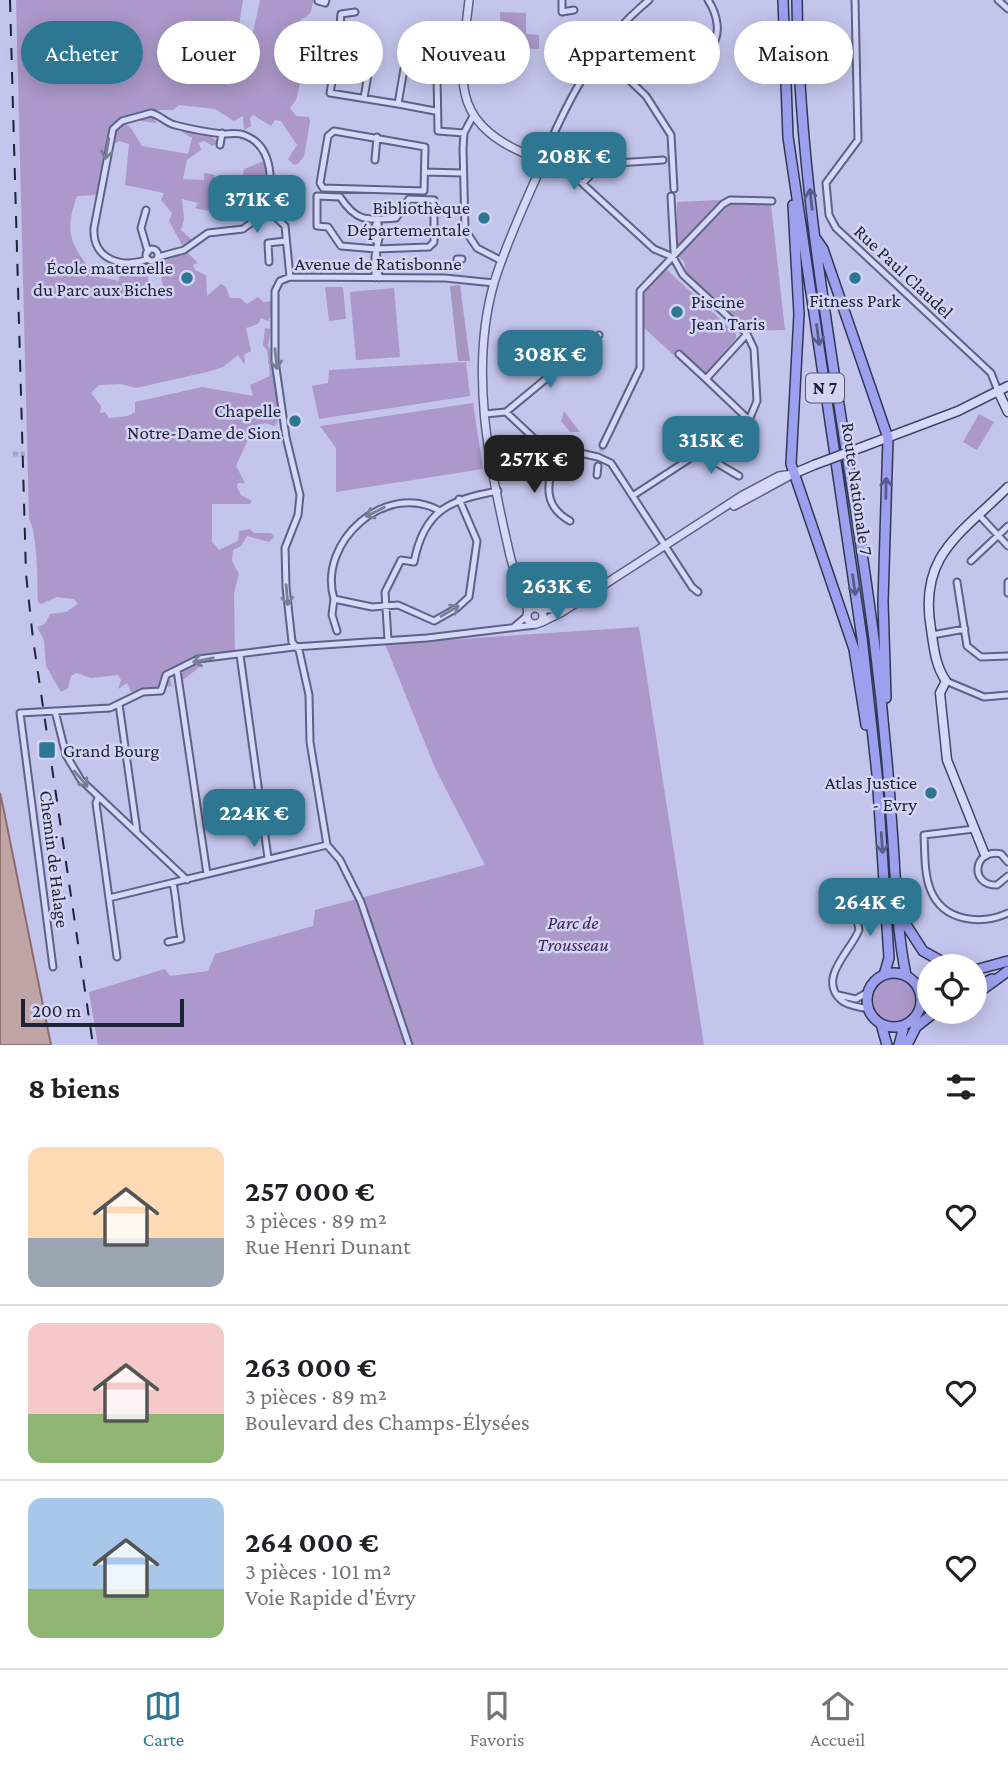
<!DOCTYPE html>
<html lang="fr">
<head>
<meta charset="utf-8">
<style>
  body { margin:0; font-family:"Crimson Pro",serif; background:#f6f6f6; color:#202124; height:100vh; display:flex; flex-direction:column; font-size:26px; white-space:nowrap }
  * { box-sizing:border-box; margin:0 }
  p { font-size:23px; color:#757577 }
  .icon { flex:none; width:38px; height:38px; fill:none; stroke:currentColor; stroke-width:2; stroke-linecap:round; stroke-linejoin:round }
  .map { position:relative; height:1045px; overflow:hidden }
  .sheet { display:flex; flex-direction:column; background:#fff; flex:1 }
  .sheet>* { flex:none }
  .top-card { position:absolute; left:21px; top:21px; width:966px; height:63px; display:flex; gap:14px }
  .buttons { position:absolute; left:917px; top:954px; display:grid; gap:14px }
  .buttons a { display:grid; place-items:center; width:70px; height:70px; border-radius:50%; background:#fff; box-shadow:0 4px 18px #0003; font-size:35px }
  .scale { position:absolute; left:21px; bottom:18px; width:163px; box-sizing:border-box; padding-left:7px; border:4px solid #1e2436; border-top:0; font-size:19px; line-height:24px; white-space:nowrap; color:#1e2436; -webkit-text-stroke:5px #d3d3f4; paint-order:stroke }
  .price { position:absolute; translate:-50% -60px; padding:0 16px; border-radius:14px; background:#2d7792; color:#fff; font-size:23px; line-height:46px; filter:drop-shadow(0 2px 4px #0008) }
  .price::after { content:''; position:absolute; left:50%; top:42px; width:21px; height:16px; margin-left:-10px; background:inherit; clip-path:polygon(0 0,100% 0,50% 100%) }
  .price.active { background:#222; color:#fff }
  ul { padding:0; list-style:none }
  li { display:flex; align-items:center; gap:21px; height:175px; padding:0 28px }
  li+li { border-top:2px solid #e0e0e0 }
  li span { display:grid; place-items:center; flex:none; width:196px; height:140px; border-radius:14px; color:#555 }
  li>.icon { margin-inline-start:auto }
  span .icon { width:84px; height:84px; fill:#fffc; stroke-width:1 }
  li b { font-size:30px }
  h2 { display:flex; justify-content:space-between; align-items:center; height:84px; padding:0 28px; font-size:30px }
  .pill { padding:0 24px; border-radius:32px; background:#fff; box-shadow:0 4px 18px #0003; font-size:24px; line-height:63px }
  .pill.active { background:#2d7792; color:#fff }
  .menu { display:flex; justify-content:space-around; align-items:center; height:98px; border-top:2px solid #e0e0e0; background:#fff; font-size:19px; color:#757577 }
  .menu a { display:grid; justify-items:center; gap:4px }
  .menu .active { color:#2d7792 }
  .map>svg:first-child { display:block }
</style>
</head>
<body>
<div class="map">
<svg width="1008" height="1045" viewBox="0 0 1008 1045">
  <rect width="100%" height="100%" fill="#c4c5ec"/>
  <path fill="#ac98ca" d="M16 0H243L237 38 251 42 260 0H314C310 9 314 15 301 19L298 31 305 33 310 40 296 100 290 108 296 116 309 117 310 122 304 156 298 164 294 165 288 159 297 145 281 121 275 120 271 126 253 115 250 118 251 126 244 130 243 116 234 121 215 109 179 105 173 110H153L156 123 133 120 124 123 131 128 142 146 188 154 192 138 182 132V128L202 130 218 142 213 146 204 141 199 143 201 150 187 160 183 179 204 180V173L215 175 214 181 229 186 221 209 218 212 198 209 195 208 198 203 182 199 184 219 181 230 192 240 182 245 169 221 172 213 161 200 164 193 125 185 129 144 119 141 113 145H107L100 189 95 195 77 196C63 235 72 245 95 276L119 281 120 267 146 265 150 296 166 300 159 266 168 256 188 253 198 263 193 265 195 270 206 275 207 296 221 284 226 287 230 298H240L247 304 258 297 264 302 271 301 275 309 268 321 261 318 258 324 246 328 251 351 244 355 245 365 238 355 223 367 207 372 136 388 121 384 99 385 91 393 101 406 100 413 105 412 109 418 128 416 135 412V402L202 387 253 396 250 385 270 376 267 350 263 345 265 328 271 329 268 346 274 352 282 413 275 426 265 423 249 427 250 435 236 466 245 483H238L237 487 241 495 252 501 250 504H212V542L219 550 238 541 239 531 250 529 254 533H271L274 537 269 542 247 536 241 546 233 550 232 561 239 574 234 593 235 651 200 657 201 666 184 679 172 672 169 675 172 686 131 692 127 683 118 689 121 680 118 675 91 678 76 673 71 676 68 688 61 692 46 666 44 640 37 627 45 624 50 614 66 612 78 604 74 599 57 597 41 604 38 602C37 581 38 535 29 519Z
    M500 12 526 13V34L539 35V49L500 48Z
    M264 161C272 191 271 199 250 221L238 203 244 169Z
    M720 200V203L677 249V202Z
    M736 202 771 205 785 330 748 331 686 273 684 261 678 256 720 209Z
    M665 268 736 334V338L701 380 643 327V293Z
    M325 287H343L346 319 329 321Z
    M394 288 400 357 356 360 350 292Z
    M466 362 470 396 319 419 312 386 328 383 329 370Z
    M473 403 483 469 336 492V448L320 426Z
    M564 411 580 432H570L561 421Z
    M979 414 994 422 977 450 963 442Z
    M639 627 704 1045H98L89 992 165 969 170 976 208 971 215 954 313 926 315 910 485 865 435 768 385 644Z
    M871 1001a23 23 0 1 1 46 0a23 23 0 1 1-46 0Z"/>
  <path fill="#a797bf" d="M460 285 470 361H458L450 286Z"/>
  <path fill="#bfa5a6" stroke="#8d6e6d" stroke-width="2" d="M0 793 4 811 51 1045H0Z"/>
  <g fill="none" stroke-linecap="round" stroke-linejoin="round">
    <path stroke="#a3a5c8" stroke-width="5" stroke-dasharray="5 2.5" stroke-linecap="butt" d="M590 41 602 54
      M13 454H25
      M598 466 603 445"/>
    <defs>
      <path id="minor" d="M562 0V12L574 10
        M855 0 858 140 826 183 829 215 836 228 991 373 998 391
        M998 0 1008 9
        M318 1 325 3 326 0
        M690 45 711 48C722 33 717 14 708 0
        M338 46 341 14 355 12
        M604 56 646 96 671 135 674 189
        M463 64 492 66
        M364 98 372 51 338 46 330 93 398 104
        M435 111 398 104 404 69 437 76 438 131 464 133
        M473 116 464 133 463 148 465 230 477 248 502 261
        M334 131 425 147 424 191 323 188 320 183 328 136Z
        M220 145 222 133
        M545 154C570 95 599 41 649 0
        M375 160 377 137
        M550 164 571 173 654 249 673 257 683 275 747 334 754 349 757 401 749 420 634 495
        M426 172 462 173
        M583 183 601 164 663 160
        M317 196 340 197C357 223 368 220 396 218L409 199 434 200V242L429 247 376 249 341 246 328 227 317 226Z
        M671 196 674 252
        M146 210 141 228 148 252
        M268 210 285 226 290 277
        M376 241 372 234 376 224
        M376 249 379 278
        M146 255a6 6 0 1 1 12 0a6 6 0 1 1-12 0Z
        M148 259C123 269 92 260 94 228L113 129 122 121 151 113C160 115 166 123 175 125 190 129 207 132 223 134 230 134 237 132 244 135 275 146 272 185 268 210L243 229 208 233 184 250 158 257
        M457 259H462
        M269 262 268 243 286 241
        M375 278V256L380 234 377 219
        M747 334 706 379 749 420
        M679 354 706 379
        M506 412 599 335
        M485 414 506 412 540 444 598 457 611 463 692 587 698 592
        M603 445 640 368V291L723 204 730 200 772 201
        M557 448C550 478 538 503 570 521
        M700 453 739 476
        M597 475 598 466
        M440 511C386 480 317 542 334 599L372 607 398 605 434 621 457 608 469 597 477 541 459 499
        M979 515 1008 546
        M971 561 1008 526
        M957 582 967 646 981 657 1008 656
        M1008 582V593
        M334 599 332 615 337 631
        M514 627 527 616
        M932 635 965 629
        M388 640 385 592 401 560 414 562C424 510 449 500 498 491
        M240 655 268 858
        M177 670 207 874
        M946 681 984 697 1008 695
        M119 704 137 832
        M55 711 66 755 81 780 187 880
        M98 798 96 803 117 957
        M974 829 924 835C925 853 924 875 931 891 944 922 981 925 1008 913
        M1008 862 1001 854C973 848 969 886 997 885L1008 876
        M109 898 327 845
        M842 904 856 914 859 930C851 951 817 978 841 1000 847 1006 861 1007 868 1009
        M168 942 181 939C177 919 177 902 173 883
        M53 967 20 713 110 708 143 692 161 691 166 675 198 659 294 647 427 638 535 625
        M838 995 856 999 868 992
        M409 1045 361 902 340 860 327 845 325 833 310 742 309 695 299 650 292 642 286 587 285 548 298 515 300 495 286 437 275 361V291L280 281 290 277 445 278 494 283"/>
      <path id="tertiary" d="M469 0C460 81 447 123 535 158
        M534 162a8 8 0 1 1 16 0a8 8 0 1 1-16 0Z
        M734 506 791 475
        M527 616a8 8 0 1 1 16 0a8 8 0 1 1-16 0Z
        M539 609H553L570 603
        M528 612C524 591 513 572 509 551 489 465 469 370 494 283 506 243 524 206 540 169
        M542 622 562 612 743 495 779 476 793 474"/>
      <path id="secondary" d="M998 391 1008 412
        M865 446 958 411 1008 386
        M793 474 814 465
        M985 855 947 760 940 693 946 681C935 665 934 648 931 629 918 555 961 534 1008 487"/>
      <path id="primary" d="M783 0 788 137 862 638 877 774 889 958 884 975
        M797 0C799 215 847 427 874 639 882 702 888 765 892 828 896 877 896 927 906 975
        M793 205 799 314 791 464 854 649 866 725
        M816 239 823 249 888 438 883 602 886 698
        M901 917 923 951 950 966
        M975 970 1008 961
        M867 1000a27 27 0 1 1 54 0a27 27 0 1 1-54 0Z
        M975 987 992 979
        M975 995 1008 971
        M881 1024 887 1045
        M899 1045 904 1026
        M907 1045 916 1027 935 1012"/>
    </defs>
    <use href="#minor" stroke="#5b6386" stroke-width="9"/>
    <use href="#tertiary" stroke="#5b6386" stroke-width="10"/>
    <use href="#secondary" stroke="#3e4768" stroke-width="11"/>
    <use href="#primary" stroke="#2f3954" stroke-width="12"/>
    <use href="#minor" stroke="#d7d7f7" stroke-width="5"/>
    <use href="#tertiary" stroke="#d7d7f7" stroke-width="7"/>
    <use href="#secondary" stroke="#d7d7f7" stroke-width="8"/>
    <use href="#primary" stroke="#9da0ee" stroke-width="9"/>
    <path stroke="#1e2436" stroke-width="2" stroke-dasharray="12 12" stroke-linecap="butt" d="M10 0 26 574 33 639 93 1045"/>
    <defs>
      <path id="secondary-bridge" d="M814 465 865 446"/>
    </defs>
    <use href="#secondary-bridge" stroke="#3e4768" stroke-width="11" stroke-linecap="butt"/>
    <use href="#secondary-bridge" stroke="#d7d7f7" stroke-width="8"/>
  </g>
  <defs><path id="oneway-shaft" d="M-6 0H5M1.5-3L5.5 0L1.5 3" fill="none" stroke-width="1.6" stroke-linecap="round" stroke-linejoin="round" transform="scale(1.75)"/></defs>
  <g stroke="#7a7e96">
    <use href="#oneway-shaft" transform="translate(107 149) rotate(100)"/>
    <use href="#oneway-shaft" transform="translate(276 359) rotate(84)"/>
    <use href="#oneway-shaft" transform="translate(375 512) rotate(153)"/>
    <use href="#oneway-shaft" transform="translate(287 595) rotate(85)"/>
    <use href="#oneway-shaft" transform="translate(450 611) rotate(-31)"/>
    <use href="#oneway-shaft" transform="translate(203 660) rotate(168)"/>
    <use href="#oneway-shaft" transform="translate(81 779) rotate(50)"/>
  </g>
  <g stroke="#575c89">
    <use href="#oneway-shaft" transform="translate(811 199) rotate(-96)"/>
    <use href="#oneway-shaft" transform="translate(818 335) rotate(82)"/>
    <use href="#oneway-shaft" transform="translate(886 488) rotate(-89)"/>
    <use href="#oneway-shaft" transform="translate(854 585) rotate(82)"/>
    <use href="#oneway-shaft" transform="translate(882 843) rotate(86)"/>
  </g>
  <g fill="#2d7792" stroke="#d3d3f4" stroke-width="2.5">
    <circle cx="484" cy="218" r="7"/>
    <circle cx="187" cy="278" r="7"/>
    <circle cx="855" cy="278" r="7"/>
    <circle cx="677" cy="312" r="7"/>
    <circle cx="295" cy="421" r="7"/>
    <rect x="38" y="741" width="18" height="18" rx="3.5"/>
    <circle cx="931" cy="793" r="7"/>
  </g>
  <g text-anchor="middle" stroke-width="5" stroke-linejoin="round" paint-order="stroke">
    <rect fill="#d3d3f4" stroke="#54586f" stroke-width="2" x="806" y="373.5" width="38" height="29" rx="5"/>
    <g font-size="18" font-weight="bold" fill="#1e2436">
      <text x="825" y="394">N 7</text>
    </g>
    <g font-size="19" fill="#1e2436" stroke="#d3d3f4" text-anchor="end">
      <text x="470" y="214">Bibliothèque<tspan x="470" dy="22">Départementale</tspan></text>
      <text x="173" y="274">École maternelle<tspan x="173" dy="22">du Parc aux Biches</tspan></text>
      <text x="855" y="307" text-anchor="middle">Fitness Park</text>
      <text x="691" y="308" text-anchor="start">Piscine<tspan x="691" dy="22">Jean Taris</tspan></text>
      <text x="281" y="417">Chapelle<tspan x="281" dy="22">Notre-Dame de Sion</tspan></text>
      <text x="63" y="757" text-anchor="start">Grand Bourg</text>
      <text x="917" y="789">Atlas Justice<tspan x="917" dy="22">- Evry</tspan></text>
    </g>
    <g font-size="19" fill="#1e2436" stroke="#d3d3f4">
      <text x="378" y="270">Avenue de Ratisbonne</text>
      <text transform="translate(904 271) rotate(43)" y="7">Rue Paul Claudel</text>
      <text transform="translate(858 489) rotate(82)" y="7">Route Nationale 7</text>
      <text transform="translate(55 859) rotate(83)" y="7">Chemin de Halage</text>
    </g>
    <g font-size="19" font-style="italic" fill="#3d2652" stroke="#d3d3f4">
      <text x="573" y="929">Parc de<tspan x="573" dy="22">Trousseau</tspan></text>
    </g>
  </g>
</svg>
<div class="buttons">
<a><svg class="icon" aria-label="locate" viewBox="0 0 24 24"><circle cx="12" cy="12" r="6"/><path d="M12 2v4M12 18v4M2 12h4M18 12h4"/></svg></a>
</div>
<div class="scale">200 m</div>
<b class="price" style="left:574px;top:192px">208K €</b>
<b class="price" style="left:257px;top:235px">371K €</b>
<b class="price" style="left:550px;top:390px">308K €</b>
<b class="price" style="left:711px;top:476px">315K €</b>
<b class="price active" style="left:534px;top:495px">257K €</b>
<b class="price" style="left:557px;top:622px">263K €</b>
<b class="price" style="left:254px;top:849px">224K €</b>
<b class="price" style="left:870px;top:938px">264K €</b>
<div class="top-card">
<a class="pill active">Acheter</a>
<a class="pill">Louer</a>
<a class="pill">Filtres</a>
<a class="pill">Nouveau</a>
<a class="pill">Appartement</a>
<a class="pill">Maison</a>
</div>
</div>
<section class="sheet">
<h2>8 biens<svg class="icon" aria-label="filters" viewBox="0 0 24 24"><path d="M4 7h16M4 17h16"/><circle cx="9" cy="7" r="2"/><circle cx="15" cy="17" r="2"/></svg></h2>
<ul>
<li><span style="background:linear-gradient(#ffd9b3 65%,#9aa5b1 0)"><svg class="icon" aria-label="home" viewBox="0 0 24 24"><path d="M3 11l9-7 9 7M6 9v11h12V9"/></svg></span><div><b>257 000 €</b><p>3 pièces · 89 m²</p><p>Rue Henri Dunant</p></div><svg class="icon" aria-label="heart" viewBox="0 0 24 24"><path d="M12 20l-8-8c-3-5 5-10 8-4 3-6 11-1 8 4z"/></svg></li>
<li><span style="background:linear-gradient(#f6c9c9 65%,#8fb573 0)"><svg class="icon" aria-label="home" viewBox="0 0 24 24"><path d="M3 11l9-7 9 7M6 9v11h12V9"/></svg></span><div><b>263 000 €</b><p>3 pièces · 89 m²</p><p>Boulevard des Champs-Élysées</p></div><svg class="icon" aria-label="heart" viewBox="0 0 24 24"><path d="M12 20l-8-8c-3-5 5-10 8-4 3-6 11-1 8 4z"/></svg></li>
<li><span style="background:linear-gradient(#a9c7e8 65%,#8fb573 0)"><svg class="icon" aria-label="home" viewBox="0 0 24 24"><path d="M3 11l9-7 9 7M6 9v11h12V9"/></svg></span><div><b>264 000 €</b><p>3 pièces · 101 m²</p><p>Voie Rapide d'Évry</p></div><svg class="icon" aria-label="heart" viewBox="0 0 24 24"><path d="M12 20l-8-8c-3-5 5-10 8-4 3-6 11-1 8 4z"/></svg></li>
</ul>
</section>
<nav class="menu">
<a class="active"><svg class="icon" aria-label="map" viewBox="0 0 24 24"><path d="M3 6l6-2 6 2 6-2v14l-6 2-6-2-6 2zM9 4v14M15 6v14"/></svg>Carte</a>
<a><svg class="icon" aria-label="saved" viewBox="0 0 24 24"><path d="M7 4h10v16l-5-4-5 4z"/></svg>Favoris</a>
<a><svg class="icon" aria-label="home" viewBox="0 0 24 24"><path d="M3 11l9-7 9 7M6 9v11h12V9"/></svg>Accueil</a>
</nav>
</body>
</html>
